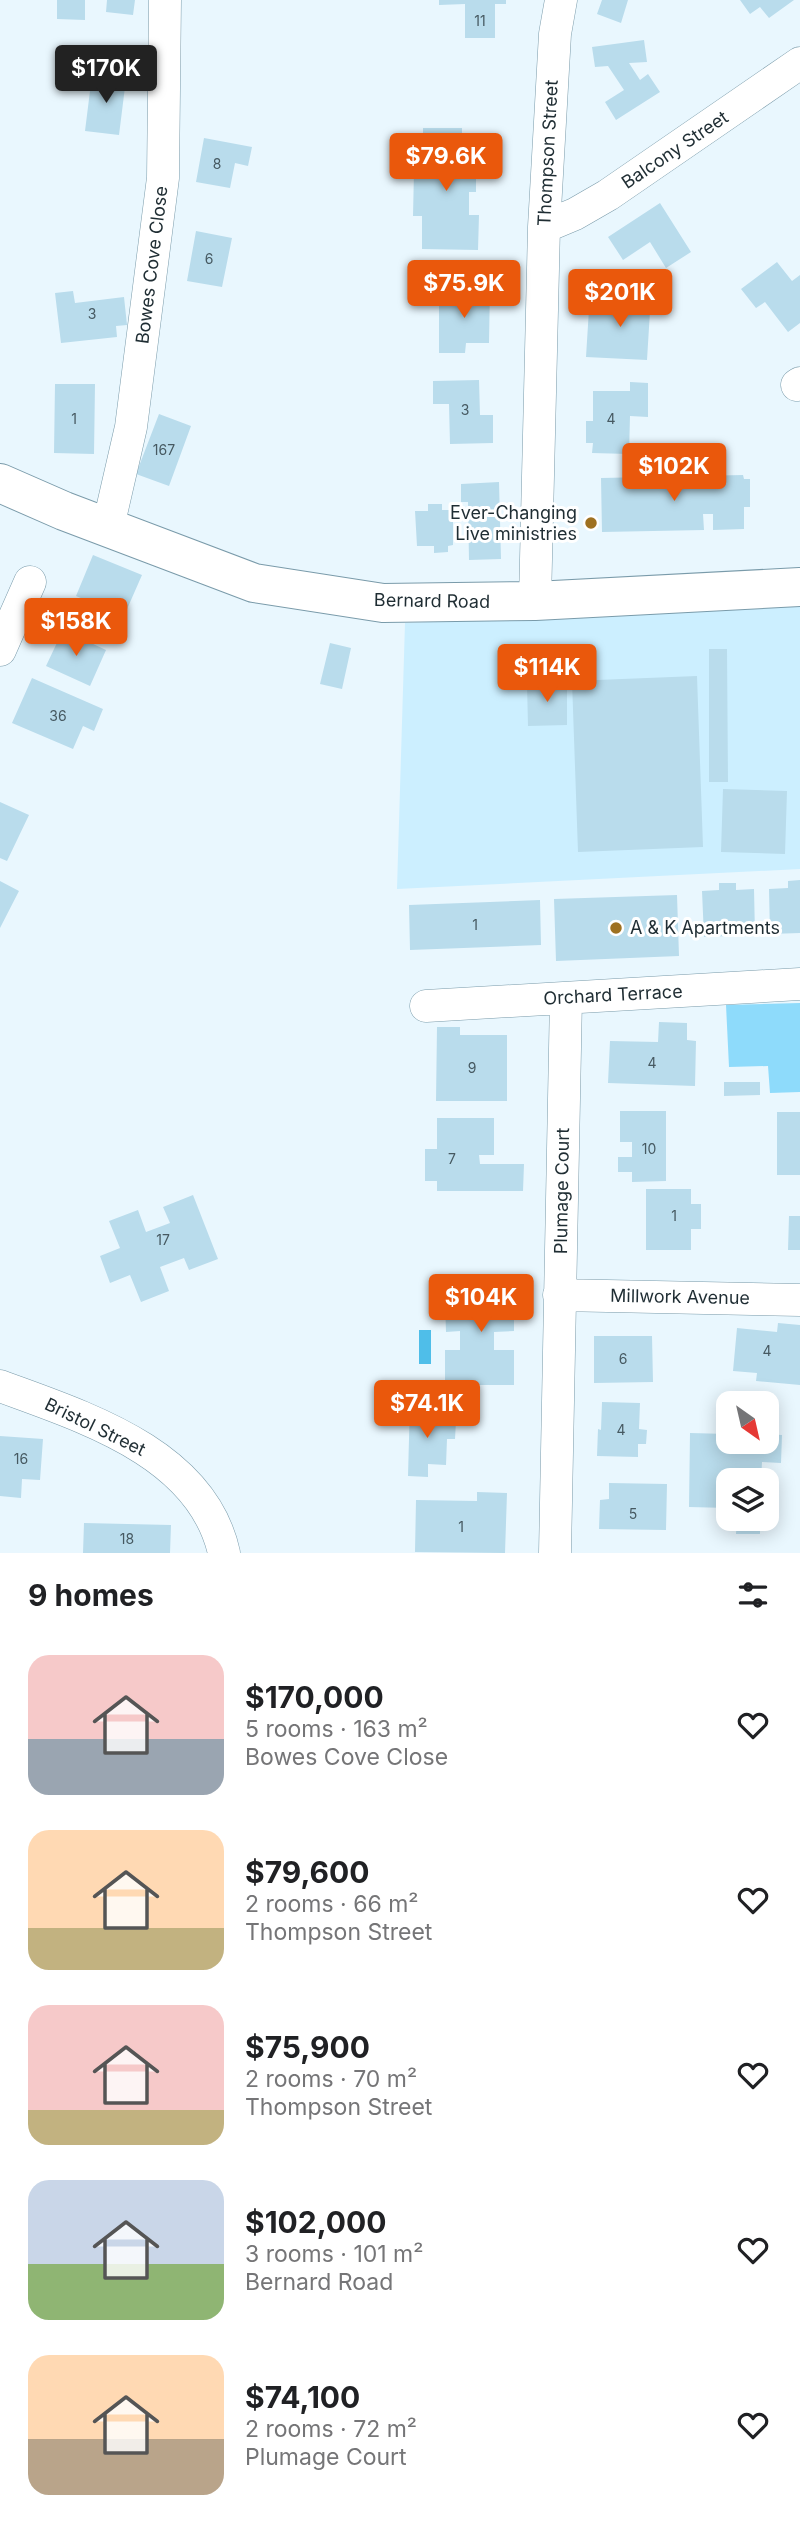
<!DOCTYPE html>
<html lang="en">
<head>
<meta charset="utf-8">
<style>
  body { margin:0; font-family:Inter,sans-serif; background:#f2f2f2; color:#202124; height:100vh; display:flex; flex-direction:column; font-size:26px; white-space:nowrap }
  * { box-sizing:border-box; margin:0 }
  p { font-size:23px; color:#757577 }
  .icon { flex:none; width:38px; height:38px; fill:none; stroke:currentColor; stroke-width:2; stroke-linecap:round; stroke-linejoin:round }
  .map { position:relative; height:1553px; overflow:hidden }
  .panel { display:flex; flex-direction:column; background:#fff; flex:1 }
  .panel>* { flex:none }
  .needle { width:46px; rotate:146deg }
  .buttons { position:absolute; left:716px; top:1391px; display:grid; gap:14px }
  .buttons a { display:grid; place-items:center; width:63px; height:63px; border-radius:14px; background:#fff; box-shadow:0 4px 18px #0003; font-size:35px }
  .price { position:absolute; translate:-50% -60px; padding:0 16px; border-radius:7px; background:#ea580c; color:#fff; font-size:23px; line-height:46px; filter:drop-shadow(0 2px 4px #0008) }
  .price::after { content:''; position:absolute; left:50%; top:42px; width:21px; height:16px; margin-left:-10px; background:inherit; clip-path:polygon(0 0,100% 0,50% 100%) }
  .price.selected { background:#222; color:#fff }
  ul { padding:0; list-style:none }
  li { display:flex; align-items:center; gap:21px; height:175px; padding:0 28px }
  li span { display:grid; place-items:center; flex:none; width:196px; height:140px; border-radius:21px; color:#555 }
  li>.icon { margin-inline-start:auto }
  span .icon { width:84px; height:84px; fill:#fffc; stroke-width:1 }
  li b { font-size:30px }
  h2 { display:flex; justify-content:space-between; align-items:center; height:84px; padding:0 28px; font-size:30px }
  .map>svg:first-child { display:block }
</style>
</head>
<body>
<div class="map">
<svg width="800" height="1553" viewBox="0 0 800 1553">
  <rect width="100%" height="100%" fill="#e9f7fe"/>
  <path fill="#ccefff" d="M800 605V869L397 889 405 623Z"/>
  <path fill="#8edbfb" d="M800 1003V1092L770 1093 768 1066 729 1067 726 1005Z"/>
  <path fill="#4fbee9" d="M419 1330H431V1364H419Z"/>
  <path fill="#b9dcec" d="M57 0H85V20L57 19Z
    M107 0H135L133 15 106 12Z
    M439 0H506V4H495V38H465V4L439 5Z
    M602 0H628L621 23 597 14Z
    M740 0H794L769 18 760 7 750 14Z
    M644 40 647 62 629 63 640 80 648 74 660 92 616 120 605 102 624 90 608 66 595 67 592 47Z
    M92 75 126 79 119 135 85 131Z
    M423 128H462V162H476V192H469V215H479L478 250 422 249V216H413L414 171H432L433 156H423Z
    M204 138 252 147 248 166 235 163 230 188 196 182Z
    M660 203 691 252 666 268 650 242 623 260 608 237Z
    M196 231 232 238 222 287 187 281Z
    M777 262 792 281 800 275V323L788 332 765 302 756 308 741 289Z
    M466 286H490L489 343H466L465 353H439V296H466Z
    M73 291 75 303 124 297 127 325 116 326 117 337 61 343 55 293Z
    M627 294 651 295 647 360 586 357 589 309 601 310 602 299 627 300Z
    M479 380 480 415H493V443L450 444 449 404H433V381Z
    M630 382 648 383V417L630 416 629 454 592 453 593 443H586V421H593V391H630Z
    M55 384H95L94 454 54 453Z
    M159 414 191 426 169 486 136 474Z
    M743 475 744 479H750V507H744V529L713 530V514H703L704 530 602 532 601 478Z
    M499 482 501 559 469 560 468 502H461V484Z
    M428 504H442V510H453V545L448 546V552L434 553V546H417L415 511H428Z
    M93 555 142 575 124 616 76 596Z
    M63 630 106 650 90 686 46 666Z
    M330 643 351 648 342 689 320 684Z
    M709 649H727L728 782H709Z
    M697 676 703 847 578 852 572 681Z
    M32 678 103 709 94 731 83 726 73 749 12 723Z
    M567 683V725L528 726 527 684Z
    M723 789 787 791 785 854 721 852Z
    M0 802 29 815 7 861 0 858Z
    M800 880V933L770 934 769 889 788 888V881Z
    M0 881 19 891 0 928Z
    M719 883H736V890L754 889 755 935 704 937 702 891 719 890Z
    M677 895 679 956 556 961 554 899Z
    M540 900 541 945 410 950 409 905Z
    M659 1022 687 1023V1040L696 1041 695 1086 608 1083 610 1041 658 1042Z
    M437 1027H460V1035H507V1101H436Z
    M724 1082H760V1095L724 1096Z
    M620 1111H666V1181L632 1182V1172H618V1157H632V1142H620Z
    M777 1112H800V1175H777Z
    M437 1118H494V1155H479L480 1164H524L523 1191H437V1181H425V1149H437Z
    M646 1189H691V1204H701V1229H691V1250H646Z
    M193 1195 218 1259 189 1270 184 1258 160 1267 169 1291 141 1302 130 1275 110 1283 100 1256 120 1248 109 1221 138 1210 146 1232 170 1223 163 1207Z
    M789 1216H800V1250H788Z
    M467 1278H514V1331L494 1332V1350H514V1385H445V1350H460V1331L446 1332 445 1302H468Z
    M778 1323 800 1325V1385L756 1381 757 1373 733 1371 737 1328 777 1332Z
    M594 1336H652L653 1382 594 1383Z
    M410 1402H430L429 1420 456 1421 455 1439H447L446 1465 428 1464V1477L408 1476Z
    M602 1402 640 1403 639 1429 647 1430 646 1444H638V1457L597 1456 598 1429 601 1430Z
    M690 1433 728 1434V1442H766V1434L782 1435 781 1463 762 1462 761 1480H728V1508L689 1507Z
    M0 1436 43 1439 40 1480 22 1479 21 1498 0 1496Z
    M609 1483 667 1484 666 1530 599 1529 600 1500 609 1499Z
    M477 1492 507 1493 505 1553 415 1552 416 1500 477 1501Z
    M737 1519H760V1534H736Z
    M84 1523 171 1525 170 1553H83Z"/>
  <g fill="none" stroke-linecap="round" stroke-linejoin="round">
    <defs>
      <path id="minor" d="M544 227 575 214 608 195 800 63
        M797 385 800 383
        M108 527 131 427 163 178 165 0
        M535 601 544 227 555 34 561 0
        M0 650 30 582
        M426 1006 800 984
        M559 1295 800 1300
        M0 1386C84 1417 202 1453 224 1553
        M555 1553 566 998"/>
      <path id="major" d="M0 483 64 511 254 583 383 603 535 601 800 587"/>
    </defs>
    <use href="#minor" stroke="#7a9baa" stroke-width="33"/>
    <use href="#major" stroke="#7a9baa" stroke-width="40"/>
    <use href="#minor" stroke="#fff" stroke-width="32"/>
    <use href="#major" stroke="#fff" stroke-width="38"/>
  </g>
  <g fill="#9e7121" stroke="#fff" stroke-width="2.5">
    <circle cx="591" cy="523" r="7"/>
    <circle cx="616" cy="928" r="7"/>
  </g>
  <g text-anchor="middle" stroke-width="6" stroke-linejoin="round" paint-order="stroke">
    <g font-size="14" fill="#465961">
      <text x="480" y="26">11</text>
      <text x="217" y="169">8</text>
      <text x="209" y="264">6</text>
      <text x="92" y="319">3</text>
      <text x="465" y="415">3</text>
      <text x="74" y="424">1</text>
      <text x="611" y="424">4</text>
      <text x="164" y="455">167</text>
      <text x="58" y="721">36</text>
      <text x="475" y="930">1</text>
      <text x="652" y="1068">4</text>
      <text x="472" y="1073">9</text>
      <text x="649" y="1154">10</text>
      <text x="452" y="1164">7</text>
      <text x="674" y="1221">1</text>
      <text x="163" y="1245">17</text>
      <text x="767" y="1356">4</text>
      <text x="623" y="1364">6</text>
      <text x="621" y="1435">4</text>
      <text x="21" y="1464">16</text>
      <text x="633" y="1519">5</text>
      <text x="461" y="1532">1</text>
      <text x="127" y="1544">18</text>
    </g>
    <g font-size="18" fill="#1f2d33" stroke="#fff">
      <text transform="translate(675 150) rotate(-34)" y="6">Balcony Street</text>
      <text transform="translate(548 153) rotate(-87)" y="6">Thompson Street</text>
      <text transform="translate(152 265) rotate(-83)" y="6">Bowes Cove Close</text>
      <text transform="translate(432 601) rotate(1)" y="6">Bernard Road</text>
      <text transform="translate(613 995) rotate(-3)" y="6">Orchard Terrace</text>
      <text transform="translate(562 1191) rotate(-89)" y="6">Plumage Court</text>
      <text transform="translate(680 1297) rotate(1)" y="6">Millwork Avenue</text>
      <text transform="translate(95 1427) rotate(26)" y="6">Bristol Street</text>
    </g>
    <g font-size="18" fill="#1f2d33" stroke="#fff" text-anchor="end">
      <text x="577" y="519">Ever-Changing<tspan x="577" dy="21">Live ministries</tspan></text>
      <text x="630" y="934" text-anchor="start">A &amp; K Apartments</text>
    </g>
  </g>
</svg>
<div class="buttons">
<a><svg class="needle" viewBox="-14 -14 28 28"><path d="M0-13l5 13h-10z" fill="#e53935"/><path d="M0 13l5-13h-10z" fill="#757577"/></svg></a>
<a><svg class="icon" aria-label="layers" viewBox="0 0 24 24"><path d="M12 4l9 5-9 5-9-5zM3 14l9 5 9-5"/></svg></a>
</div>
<b class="price selected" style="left:106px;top:105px">$170K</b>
<b class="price" style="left:446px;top:193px">$79.6K</b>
<b class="price" style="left:464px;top:320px">$75.9K</b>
<b class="price" style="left:620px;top:329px">$201K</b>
<b class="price" style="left:674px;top:503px">$102K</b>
<b class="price" style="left:76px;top:658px">$158K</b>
<b class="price" style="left:547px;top:704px">$114K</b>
<b class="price" style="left:481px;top:1334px">$104K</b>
<b class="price" style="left:427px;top:1440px">$74.1K</b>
</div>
<section class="panel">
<h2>9 homes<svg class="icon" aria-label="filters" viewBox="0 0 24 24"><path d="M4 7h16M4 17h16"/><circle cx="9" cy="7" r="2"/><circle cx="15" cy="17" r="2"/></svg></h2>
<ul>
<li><span style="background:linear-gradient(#f6c9c9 60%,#9aa5b1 0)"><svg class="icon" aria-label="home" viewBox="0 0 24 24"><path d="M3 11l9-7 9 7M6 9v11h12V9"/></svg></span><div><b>$170,000</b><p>5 rooms · 163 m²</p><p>Bowes Cove Close</p></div><svg class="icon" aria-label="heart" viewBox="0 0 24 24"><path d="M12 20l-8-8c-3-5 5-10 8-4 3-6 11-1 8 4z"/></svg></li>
<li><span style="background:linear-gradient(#ffd9b3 70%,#c2b280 0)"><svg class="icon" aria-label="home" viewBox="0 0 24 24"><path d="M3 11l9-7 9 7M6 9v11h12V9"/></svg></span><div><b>$79,600</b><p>2 rooms · 66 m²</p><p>Thompson Street</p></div><svg class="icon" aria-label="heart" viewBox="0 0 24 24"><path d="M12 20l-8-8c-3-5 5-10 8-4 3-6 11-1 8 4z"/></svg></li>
<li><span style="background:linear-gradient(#f6c9c9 75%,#c2b280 0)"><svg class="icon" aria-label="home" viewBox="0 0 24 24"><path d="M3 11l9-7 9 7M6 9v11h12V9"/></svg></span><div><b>$75,900</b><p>2 rooms · 70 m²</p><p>Thompson Street</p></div><svg class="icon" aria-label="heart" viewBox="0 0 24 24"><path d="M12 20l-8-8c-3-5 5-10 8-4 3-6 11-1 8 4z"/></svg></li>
<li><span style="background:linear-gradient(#c9d6e8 60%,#8fb573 0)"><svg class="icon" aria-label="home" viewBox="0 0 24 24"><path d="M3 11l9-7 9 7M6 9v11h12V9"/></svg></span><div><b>$102,000</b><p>3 rooms · 101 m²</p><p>Bernard Road</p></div><svg class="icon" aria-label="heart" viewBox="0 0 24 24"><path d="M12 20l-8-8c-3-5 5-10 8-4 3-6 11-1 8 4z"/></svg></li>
<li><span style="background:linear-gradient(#ffd9b3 60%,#b9a48a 0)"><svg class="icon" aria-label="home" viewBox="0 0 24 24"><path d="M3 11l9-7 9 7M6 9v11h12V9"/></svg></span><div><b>$74,100</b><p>2 rooms · 72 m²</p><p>Plumage Court</p></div><svg class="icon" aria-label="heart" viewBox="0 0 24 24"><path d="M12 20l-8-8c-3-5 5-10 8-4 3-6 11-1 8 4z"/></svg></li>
</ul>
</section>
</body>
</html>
